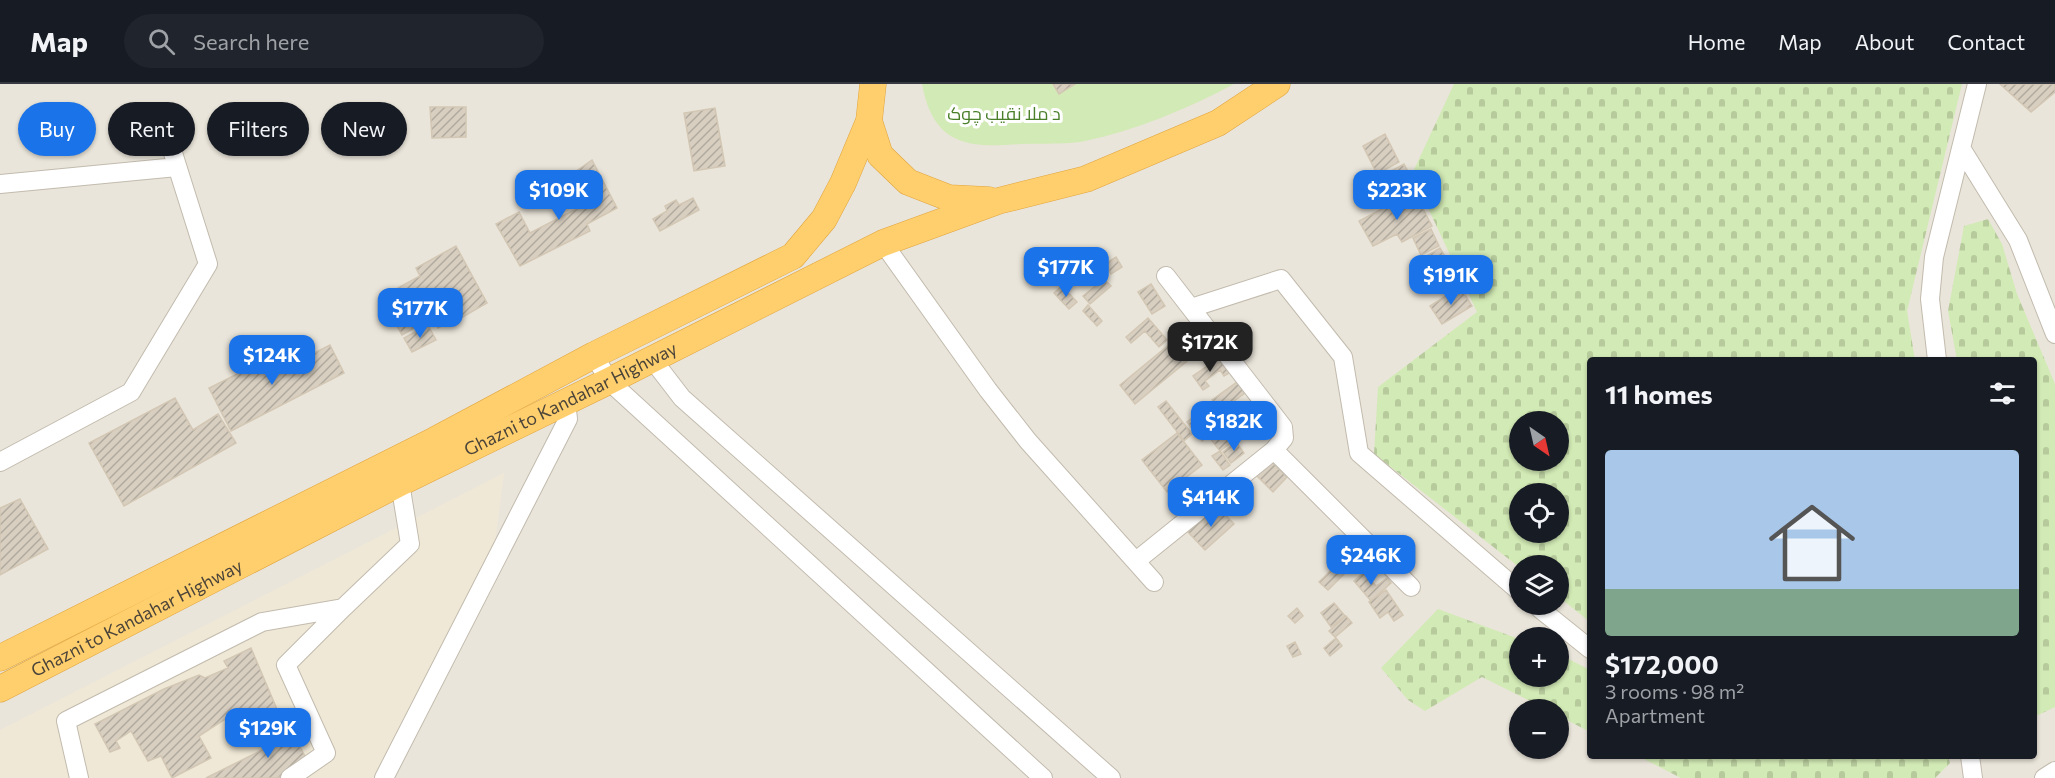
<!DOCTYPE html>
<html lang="en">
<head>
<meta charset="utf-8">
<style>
  body { margin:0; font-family:Commissioner,Cairo,sans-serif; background:#20242c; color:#f1f3f6; height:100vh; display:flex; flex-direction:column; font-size:22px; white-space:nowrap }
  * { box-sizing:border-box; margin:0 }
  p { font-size:20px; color:#9ea1a6 }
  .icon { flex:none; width:33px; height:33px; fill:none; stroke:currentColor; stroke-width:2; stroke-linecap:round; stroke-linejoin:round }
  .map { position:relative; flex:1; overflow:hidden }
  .side { position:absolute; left:1587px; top:273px; width:450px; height:402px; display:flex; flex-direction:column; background:#171b24; border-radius:6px; box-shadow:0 2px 4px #0004 }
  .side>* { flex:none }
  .banner { position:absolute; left:18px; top:18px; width:570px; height:54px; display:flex; gap:12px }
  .needle { width:39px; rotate:146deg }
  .buttons { position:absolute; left:1509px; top:327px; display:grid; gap:12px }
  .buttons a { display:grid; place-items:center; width:60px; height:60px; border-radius:50%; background:#171b24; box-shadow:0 2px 4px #0004; font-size:30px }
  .price { position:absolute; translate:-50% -51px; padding:0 14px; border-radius:12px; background:#1a73e8; color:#fff; font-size:20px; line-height:39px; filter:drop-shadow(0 2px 3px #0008) }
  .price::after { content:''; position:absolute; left:50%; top:36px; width:18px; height:14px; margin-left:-9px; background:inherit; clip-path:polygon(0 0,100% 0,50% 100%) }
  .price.current { background:#222; color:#fff }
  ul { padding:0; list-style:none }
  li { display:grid; align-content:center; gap:12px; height:318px; padding:0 18px }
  li span { display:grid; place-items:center; height:186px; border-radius:6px; color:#555 }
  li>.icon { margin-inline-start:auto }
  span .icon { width:108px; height:108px; fill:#fffc; stroke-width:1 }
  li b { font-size:26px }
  h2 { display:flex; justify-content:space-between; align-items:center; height:72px; padding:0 18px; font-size:26px }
  .tag { padding:0 21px; border-radius:27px; background:#171b24; box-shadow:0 2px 4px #0004; font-size:21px; line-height:54px }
  .tag.current { background:#1a73e8; color:#fff }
  header { display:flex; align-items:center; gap:36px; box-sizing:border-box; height:84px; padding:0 30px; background:#171b24; border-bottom:2px solid #363941 }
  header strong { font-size:28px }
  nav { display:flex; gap:33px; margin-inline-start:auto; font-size:21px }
  .search { width:420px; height:54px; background:#20242c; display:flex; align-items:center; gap:15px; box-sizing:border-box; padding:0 21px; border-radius:33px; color:#9ea1a6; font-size:22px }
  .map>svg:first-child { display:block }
</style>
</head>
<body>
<header>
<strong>Map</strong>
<div class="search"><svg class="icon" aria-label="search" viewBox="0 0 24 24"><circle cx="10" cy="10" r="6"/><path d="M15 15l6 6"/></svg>Search here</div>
<nav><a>Home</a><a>Map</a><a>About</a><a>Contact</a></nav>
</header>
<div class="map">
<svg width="2055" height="694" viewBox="0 0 2055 694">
  <defs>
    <pattern id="cemetery-stones" width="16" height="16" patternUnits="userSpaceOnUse" patternTransform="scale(1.5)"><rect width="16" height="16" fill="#d2eab5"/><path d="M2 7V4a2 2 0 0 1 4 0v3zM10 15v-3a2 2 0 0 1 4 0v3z" fill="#b6ca9c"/></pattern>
    <pattern id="building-hatch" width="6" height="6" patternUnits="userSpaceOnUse" patternTransform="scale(1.5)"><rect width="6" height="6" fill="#d8cfc1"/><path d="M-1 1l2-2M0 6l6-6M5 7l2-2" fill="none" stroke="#b1aa9e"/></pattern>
  </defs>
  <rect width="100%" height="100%" fill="#f6f3ec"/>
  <path fill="#eae5da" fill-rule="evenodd" d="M0 0H2055V694H0ZM1590 276H2034V672H1590ZM1520 338H1558V376H1520ZM1520 410H1558V448H1520ZM1520 482H1558V520H1520ZM1520 554H1558V592H1520ZM1520 626H1558V664H1520Z"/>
  <path fill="#efe8d6" d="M504 389 494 467 374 694H0V646Z"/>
  <path fill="url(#cemetery-stones)" fill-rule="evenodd" d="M1454 0H1962L1907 227 1915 276H1590V538L1559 513 1558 482 1519 483 1374 370 1378 303 1477 228 1412 90ZM1520 338H1558V376H1520ZM1520 410H1558V448H1520Z
    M1988 135 2002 160 2017 210 2055 300V623L2034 633V276H1957L1948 227 1964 142Z
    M1438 525 1519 555 1520 592H1558L1559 570 1590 586V648L1559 632 1558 626 1546 625 1482 593 1425 627 1408 616 1381 584Z
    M1638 672H1948L1950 679 1935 694H1681Z"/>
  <path fill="#d2eab5" d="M922 0H1234C1187 25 1137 46 1085 57 1065 61 1041 59 1021 60 1001 61 976 64 957 55 935 46 926 22 922 0Z"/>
  <path fill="url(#building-hatch)" stroke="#d3c7b4" stroke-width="1.5" d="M1053 0H1075L1059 10Z
    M2000 0H2055V8L2031 28Z
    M430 23H466V53L432 54Z
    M715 24 725 82 694 87 684 29Z
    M1385 50 1399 78 1377 90 1363 62Z
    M592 76 617 124 587 140 590 147 520 182 496 140 519 128 530 149 590 118 575 88Z
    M1404 80 1417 105 1382 124 1369 99Z
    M1414 108 1432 142 1402 158 1397 150 1373 162 1359 137Z
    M693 114 699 126 660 147 653 135 667 127 665 122 676 116 679 121Z
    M1431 145 1439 162 1421 171 1413 154Z
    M456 162 487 219 461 234 455 222 443 229 449 238 438 244 432 234 402 251 384 219 399 210 396 205 420 192 416 184Z
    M1440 164 1460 198 1444 208 1440 202 1433 206 1419 182 1427 177 1425 173Z
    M1116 173 1122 183 1111 190 1105 180Z
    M1104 195 1111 202 1090 220 1083 212Z
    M1151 200 1165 222 1152 230 1138 208Z
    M1062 202 1077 218 1069 225 1054 209Z
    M1460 203 1472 222 1442 240 1430 222Z
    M1088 221 1102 237 1097 242 1083 227Z
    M1148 234 1167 256 1159 263 1145 247 1131 259 1126 253Z
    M428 241 436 256 412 268 404 254Z
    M1176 255 1191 274 1135 320 1120 301Z
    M330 261 344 289 231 347 209 304 279 269 285 284Z
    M1219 274 1229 289 1224 292 1220 286 1205 297 1209 302 1203 306 1193 292Z
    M1237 298 1245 309 1220 327 1212 316Z
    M175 314 193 346 218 330 236 359 124 422 89 359Z
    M1166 317 1192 350 1184 357 1158 323Z
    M1209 321 1224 340 1202 357 1187 338Z
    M1225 341 1236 355 1220 367 1209 353Z
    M1177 349 1202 381 1167 408 1142 376Z
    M1236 358 1244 369 1231 379 1223 368Z
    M1220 367 1230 381 1223 386 1212 372Z
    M1269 375 1287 393 1273 408 1255 390Z
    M20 415 48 465 0 491V424Z
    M1216 421 1234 440 1205 466 1187 447Z
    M1357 461 1365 469 1328 506 1319 498Z
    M1364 488 1376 502 1387 494 1391 499 1371 517 1354 497Z
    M1386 506 1403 531 1394 537 1388 528 1380 534 1369 518Z
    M1334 519 1345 532 1331 543 1321 529Z
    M1297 524 1303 532 1295 539 1288 532Z
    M1346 532 1352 539 1335 553 1329 547Z
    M1336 554 1342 562 1330 572 1324 564Z
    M1295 558 1301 570 1293 573 1287 562Z
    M251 564 279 630 244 648 233 631 222 637 199 652 211 674 172 694 161 672 148 677 131 647 116 657 120 664 110 668 95 640 164 605 199 591 205 594 228 584 224 577Z
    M264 640 274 656 291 646 308 678 278 694H206L264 665 255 647Z"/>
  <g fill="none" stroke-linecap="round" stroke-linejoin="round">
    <defs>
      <path id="minor" d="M1961 64 2018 156 2055 250
        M0 100 177 83
        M883 159 988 306 1028 357 1154 498
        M1191 224 1281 195 1343 273 1359 369 1520 508
        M594 271 609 297 1043 694
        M652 275 682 314 1111 694
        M1937 276 1930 215 1934 173 1977 0
        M1274 366 1411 503
        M0 378 131 308 208 180 167 50
        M1136 477 1274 366 1284 354 1283 343 1166 192
        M1534 520 1590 565
        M1970 672 1973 694
        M79 694 66 637 262 538 343 524 410 460 400 399
        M290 694 326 669 286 581 343 524
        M384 694 568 335 566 318
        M2044 694 2055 687"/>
      <g id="highway">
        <path d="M869 37 880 71 908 98 949 114 989 116"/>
        <path d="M0 574 435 356 594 271 793 172 824 135 843 99 869 37 873 0"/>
        <path id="s1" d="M0 605 400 399 609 297 883 159 998 117 1086 95 1218 39 1277 0"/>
      </g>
    </defs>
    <use href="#minor" stroke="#c2bbae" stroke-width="20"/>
    <use href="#highway" stroke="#e0a43c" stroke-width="27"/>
    <use href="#minor" stroke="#fff" stroke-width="18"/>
    <use href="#highway" stroke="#ffcf6e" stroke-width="26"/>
  </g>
  <g text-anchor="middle" stroke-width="6" stroke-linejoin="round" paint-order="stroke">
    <g font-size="18" fill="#4a7f2a" stroke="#fff">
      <text x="1004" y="36">د ملا نقيب چوک</text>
    </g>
    <g font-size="18" fill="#4b4439" stroke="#fff">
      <text dy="6" stroke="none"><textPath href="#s1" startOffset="640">Ghazni to Kandahar Highway</textPath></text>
      <text dy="6" stroke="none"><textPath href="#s1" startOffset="154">Ghazni to Kandahar Highway</textPath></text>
    </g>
  </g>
</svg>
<div class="buttons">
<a><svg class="needle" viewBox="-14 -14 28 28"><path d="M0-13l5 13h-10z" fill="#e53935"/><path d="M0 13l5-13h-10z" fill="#9ea1a6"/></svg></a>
<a><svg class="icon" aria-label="locate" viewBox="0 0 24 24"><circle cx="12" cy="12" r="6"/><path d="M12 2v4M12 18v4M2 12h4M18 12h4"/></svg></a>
<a><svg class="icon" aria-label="layers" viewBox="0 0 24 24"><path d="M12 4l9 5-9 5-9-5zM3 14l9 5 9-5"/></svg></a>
<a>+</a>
<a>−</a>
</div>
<b class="price" style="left:559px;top:137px">$109K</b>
<b class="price" style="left:1397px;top:137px">$223K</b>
<b class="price" style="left:1066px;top:214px">$177K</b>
<b class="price" style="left:1451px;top:222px">$191K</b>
<b class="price" style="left:420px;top:255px">$177K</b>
<b class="price current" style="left:1210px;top:289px">$172K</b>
<b class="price" style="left:272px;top:302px">$124K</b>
<b class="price" style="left:1234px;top:368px">$182K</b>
<b class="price" style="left:1211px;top:444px">$414K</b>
<b class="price" style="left:1371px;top:502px">$246K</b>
<b class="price" style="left:268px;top:675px">$129K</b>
<div class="banner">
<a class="tag current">Buy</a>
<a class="tag">Rent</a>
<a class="tag">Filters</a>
<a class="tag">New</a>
</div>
<section class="side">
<h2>11 homes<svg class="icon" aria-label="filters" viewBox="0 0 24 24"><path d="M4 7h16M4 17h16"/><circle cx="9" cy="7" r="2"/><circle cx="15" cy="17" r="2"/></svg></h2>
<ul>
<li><span style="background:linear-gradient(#a9c7e8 75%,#7fa58c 0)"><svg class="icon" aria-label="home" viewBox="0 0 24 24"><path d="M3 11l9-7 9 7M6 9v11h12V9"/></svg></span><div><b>$172,000</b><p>3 rooms · 98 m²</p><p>Apartment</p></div></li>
</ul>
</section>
</div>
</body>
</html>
